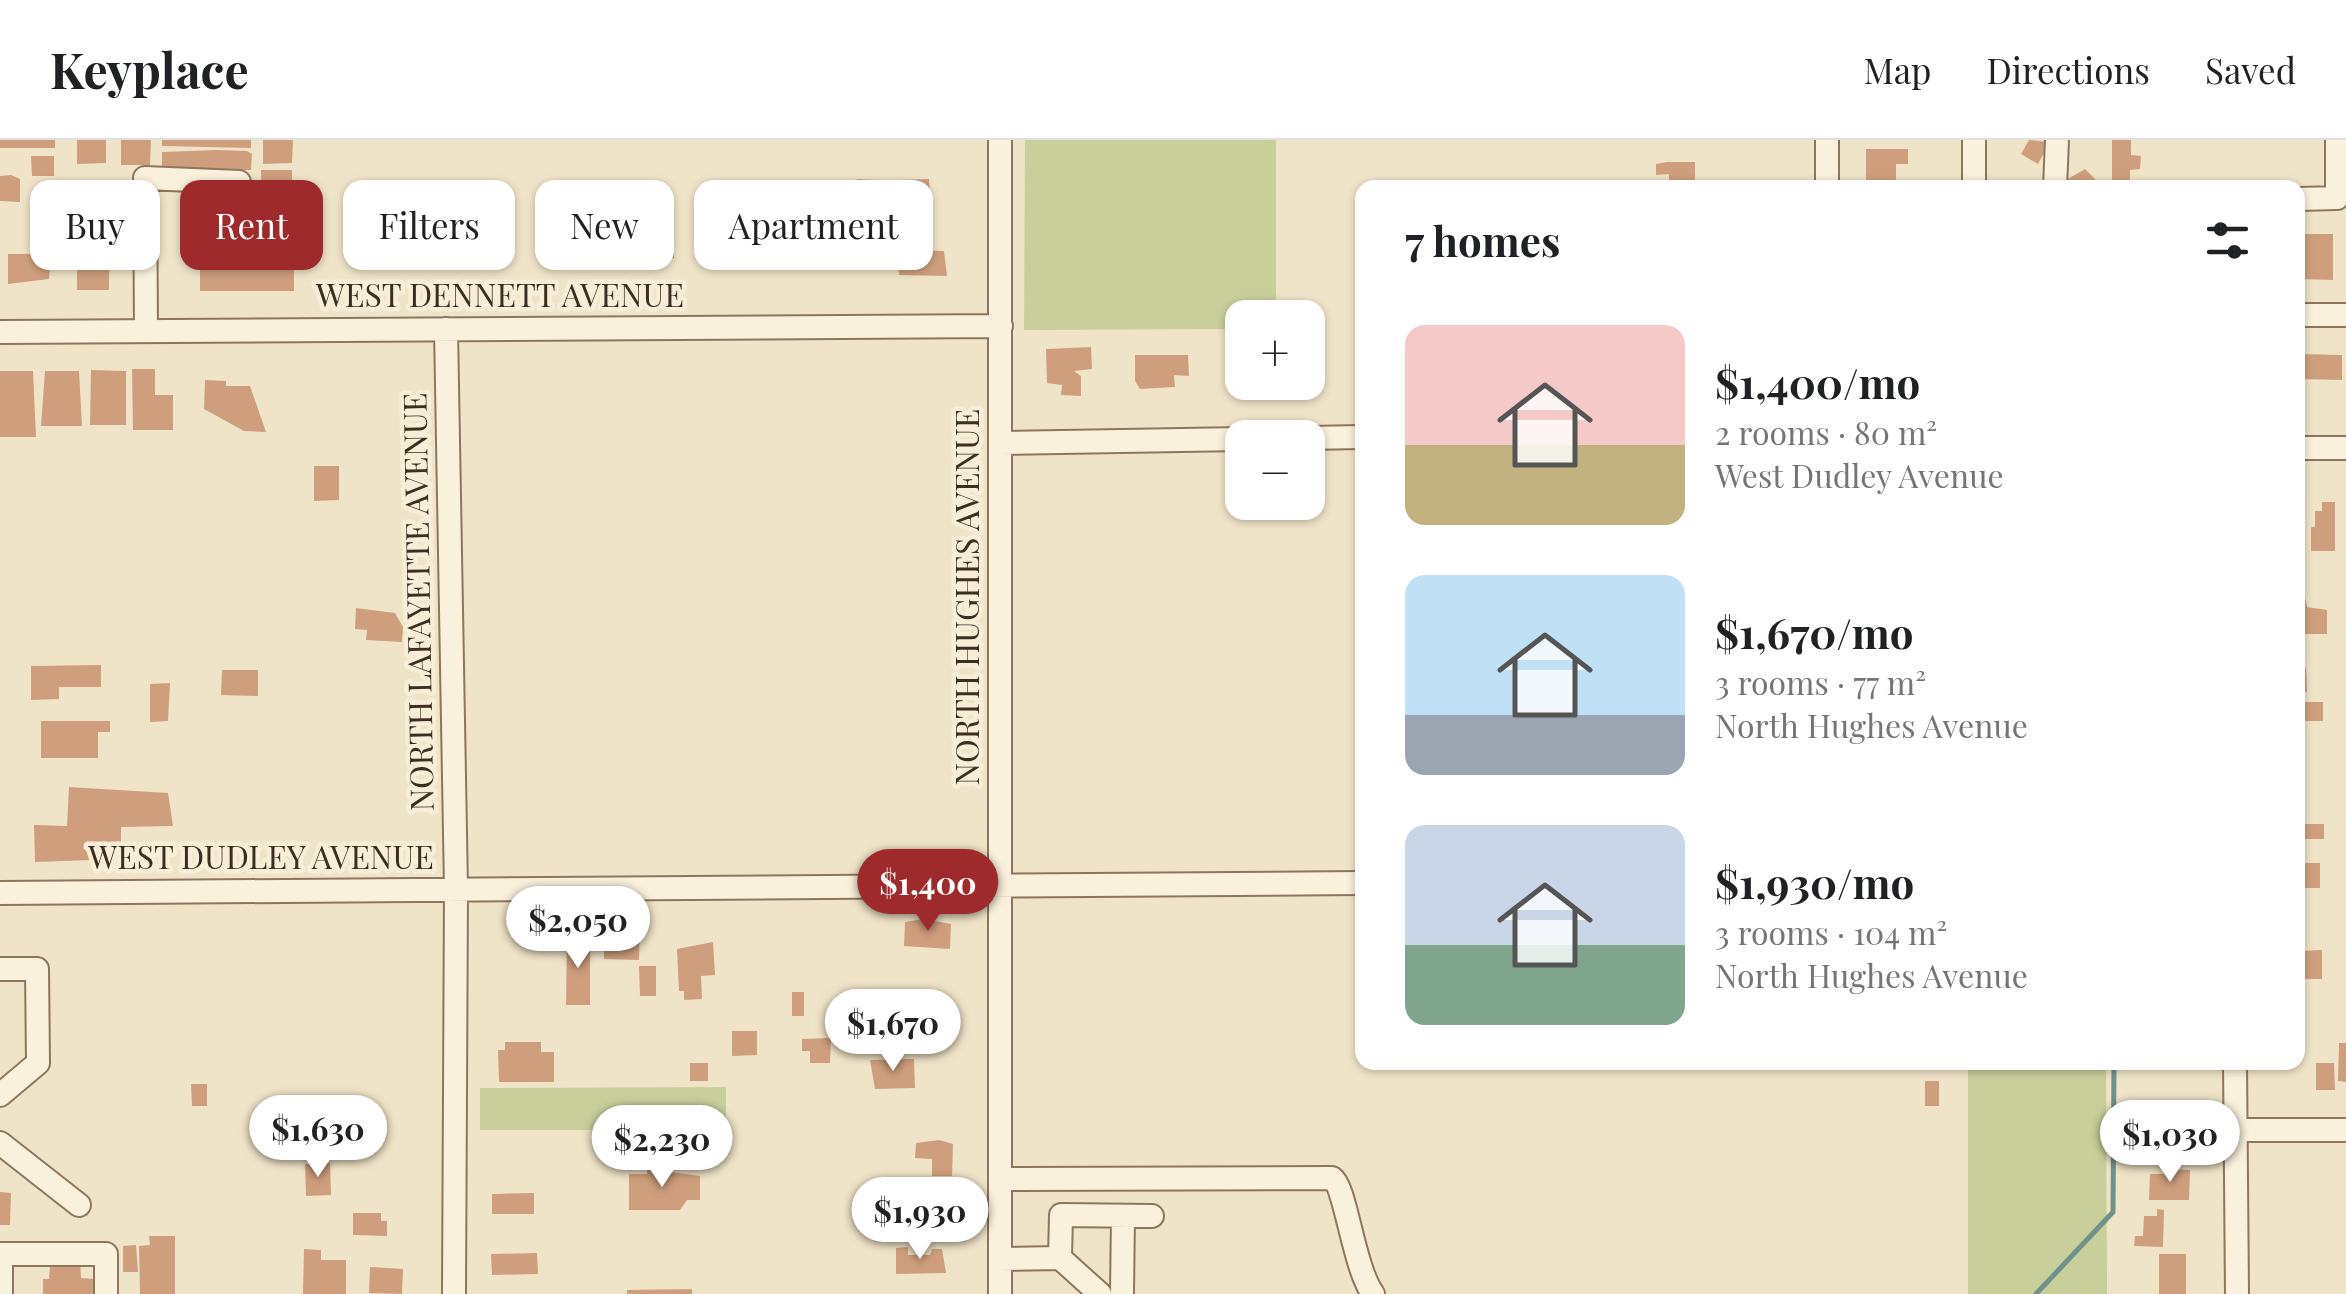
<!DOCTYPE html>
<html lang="en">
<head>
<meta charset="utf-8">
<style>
  body { margin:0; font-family:"Playfair Display",serif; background:#f2f2f2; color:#202124; height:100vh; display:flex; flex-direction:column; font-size:38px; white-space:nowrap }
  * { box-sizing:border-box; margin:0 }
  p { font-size:32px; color:#757577 }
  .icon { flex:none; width:55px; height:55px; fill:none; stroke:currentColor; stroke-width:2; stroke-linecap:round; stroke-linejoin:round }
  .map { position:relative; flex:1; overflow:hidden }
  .panel { position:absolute; left:1355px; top:40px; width:950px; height:890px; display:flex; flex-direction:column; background:#fff; border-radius:20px; box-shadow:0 2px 8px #0004 }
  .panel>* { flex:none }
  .hud { position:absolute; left:30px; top:40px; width:950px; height:90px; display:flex; gap:20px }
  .fabs { position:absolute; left:1225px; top:160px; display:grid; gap:20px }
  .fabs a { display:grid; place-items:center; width:100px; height:100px; border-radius:20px; background:#fff; box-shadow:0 2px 8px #0004; font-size:50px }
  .price { position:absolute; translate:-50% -85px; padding:0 22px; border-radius:35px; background:#fff; color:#222; font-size:32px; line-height:65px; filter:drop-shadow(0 2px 5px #0008) }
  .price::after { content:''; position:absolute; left:50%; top:60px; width:30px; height:22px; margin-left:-15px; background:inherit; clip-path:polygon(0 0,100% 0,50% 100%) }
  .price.active { background:#9e2a2b; color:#fff }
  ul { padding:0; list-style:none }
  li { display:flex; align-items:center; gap:30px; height:250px; padding:0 50px }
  li span { display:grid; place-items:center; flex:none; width:280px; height:200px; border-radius:20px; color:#555 }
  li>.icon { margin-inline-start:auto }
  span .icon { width:120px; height:120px; fill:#fffc; stroke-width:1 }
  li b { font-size:42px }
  h2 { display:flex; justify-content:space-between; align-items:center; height:120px; padding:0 50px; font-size:42px }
  .chip { padding:0 35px; border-radius:20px; background:#fff; box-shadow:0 2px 8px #0004; font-size:35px; line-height:90px }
  .chip.active { background:#9e2a2b; color:#fff }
  header { display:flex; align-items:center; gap:60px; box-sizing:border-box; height:140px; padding:0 50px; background:#fff; border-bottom:2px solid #e0e0e0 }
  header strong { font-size:48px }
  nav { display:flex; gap:55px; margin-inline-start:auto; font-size:35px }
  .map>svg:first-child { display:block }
</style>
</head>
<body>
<header>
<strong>Keyplace</strong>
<nav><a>Map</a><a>Directions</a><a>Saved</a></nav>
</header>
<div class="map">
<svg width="2346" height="1154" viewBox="0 0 2346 1154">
  <rect width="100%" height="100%" fill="#f0e4c8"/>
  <path fill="#c9cf9b" d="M1025 0H1276V177L1242 178V189L1024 190Z
    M1968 923H2106L2107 1154H1968Z
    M726 947V990H480V948Z"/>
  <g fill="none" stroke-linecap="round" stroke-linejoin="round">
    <path stroke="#6f938a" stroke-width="5" d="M2036 1154 2113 1072 2114 922"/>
  </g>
  <path fill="#cf9f7d" d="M0 0H55V8H0Z
    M77 0H106V23L77 24Z
    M121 0H151L150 25H121Z
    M162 0H251V8L162 6Z
    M263 0H293L292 23 263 24Z
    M2029 0 2050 2 2038 24 2021 14Z
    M2112 0H2131V15L2141 16 2140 29 2130 30V48H2112Z
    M1866 9H1908V24H1896V48H1866Z
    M217 10 247 11 252 14 251 30H162V12Z
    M31 16H54V36H32Z
    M1667 22H1695V41L1669 42V34L1656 35V24Z
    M2085 29 2098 42 2087 48H2070L2066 40Z
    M261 30H292L293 112 263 110Z
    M11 35 20 39V62L0 61V36Z
    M857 39 882 40 883 59H856Z
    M929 39 931 70H896L895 40Z
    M763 46 800 52V63L781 65H798L796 106H763Z
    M90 49 110 51 109 150H77V50Z
    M507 51 505 93 486 94 481 52Z
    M548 54H577L576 73 548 74Z
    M727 59H733V87L709 88V65L726 64Z
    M65 67 66 87 40 89 38 69Z
    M588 89 590 97H609V120L563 129 562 90Z
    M644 90H673L674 118 658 119 656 126 644 124Z
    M613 93H631V120L613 121Z
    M2298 94H2333V140L2298 139Z
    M909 110 944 111 947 136 899 135 898 114 909 115Z
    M8 114H51L49 139 8 144Z
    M200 119H294V151H200Z
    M1091 207 1092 229 1074 231 1081 236V256L1061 255 1062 245 1047 243 1046 209Z
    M2298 214 2342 215V240L2298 239Z
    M1135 215H1188L1189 236 1174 235 1175 247 1140 249 1135 241Z
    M132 229H155V255H173V290H133Z
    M91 230 126 231V285H90Z
    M0 231H33L36 297H0Z
    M45 231H79L82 286H41Z
    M205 240 226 241V246H250L266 292 244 291 204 269Z
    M314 326H339V360L314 361Z
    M2322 362H2335V411H2311V387H2315V371H2322Z
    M2298 452H2304L2307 467 2327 470V494H2298Z
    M356 468 395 473 403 487 402 502 366 500 367 490 355 489Z
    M101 525V547H59V559L31 560V526Z
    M2298 528H2306L2307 552H2302L2303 559H2298Z
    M222 530H258V556L221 555Z
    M170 543 168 581 150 582V544Z
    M2303 562H2323V581H2303Z
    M41 581H110V592H98V618H41Z
    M69 647 168 653 173 686 121 687V719L35 722 34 685 67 686Z
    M2298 684H2324V699H2302V723H2320V748H2298Z
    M923 779 951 784 950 809 904 806 905 782Z
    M604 783H640L639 820 604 819Z
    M567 797 590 798V865H566Z
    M713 802 715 835 701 836 702 859 684 860V851H679L677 809Z
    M2322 810V839H2298V811Z
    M639 826H656V856H640Z
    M792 852H804V876H792Z
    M839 870a11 11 0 1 1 22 0a11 11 0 1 1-22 0Z
    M732 891H757V915L732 916Z
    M831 898 830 923H810V911H802V899Z
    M505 902H541V912H554V942H499L498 910H505Z
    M2339 903H2346V942L2338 941Z
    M914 919 915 948 875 949 870 920Z
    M690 923H708V941H690Z
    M2316 923H2334L2335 950H2316Z
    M1925 941H1939V966H1925Z
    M191 944H207V966H192Z
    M2145 960 2188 961 2187 1001 2145 1000Z
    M323 964 353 967V981H323Z
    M939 1000 953 1004 952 1036H932V1019L915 1018 916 1003Z
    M330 1023 331 1055 306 1056 305 1024Z
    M647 1029 700 1036V1060H687L680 1070H629V1034H647Z
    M2164 1029 2190 1030 2189 1060H2149L2150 1034H2164Z
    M0 1052 11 1053 10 1085H0Z
    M534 1053V1074H492V1054Z
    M2157 1069 2164 1070 2163 1107 2134 1106 2135 1096H2143L2144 1076H2157Z
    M353 1073H381V1081H387V1096L353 1095Z
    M149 1096H175V1154H140L139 1106 150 1105Z
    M136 1105 138 1132H123V1106Z
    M908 1107V1115H930L932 1109H942L946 1133 896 1134V1108Z
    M304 1109 321 1110V1120H346V1154H303Z
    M537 1113 538 1134 492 1135 491 1114Z
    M2159 1114H2186V1154H2159Z
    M68 1117 80 1118 81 1138 95 1139V1154H43V1139H49L50 1126H68Z
    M370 1127 403 1129 402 1154 369 1153Z
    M692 1149V1154H627V1150Z"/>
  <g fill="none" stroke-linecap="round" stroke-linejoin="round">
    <defs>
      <path id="minor" d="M1000 0V1154
        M1827 0V48
        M1974 48V0
        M2055 48 2057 0
        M2298 59 2337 58V0
        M2298 175H2346
        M446 189 456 749 454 1154
        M146 191 145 38 239 42
        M0 192 1001 186
        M1308 298 1362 297
        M1001 303 1242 299
        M2298 308H2346
        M0 753 1362 743
        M0 829H37L38 923 0 955
        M2235 922 2237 1154
        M2236 990H2346
        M0 1003 79 1065
        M1000 1039 1332 1038C1346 1047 1353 1126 1373 1154
        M1060 1118 1061 1075 1152 1076
        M1000 1119 1060 1118 1100 1154
        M1 1154V1114H106V1154
        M1122 1154 1123 1076"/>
    </defs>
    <use href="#minor" stroke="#8d765c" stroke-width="26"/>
    <use href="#minor" stroke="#faf1dc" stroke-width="22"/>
  </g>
  <g text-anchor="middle" stroke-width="9" stroke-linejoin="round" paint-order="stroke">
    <g font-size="32" fill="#3d2e20" stroke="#f7eed8">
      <text x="500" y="167">WEST DENNETT AVENUE</text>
      <text transform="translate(968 457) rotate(-90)" y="11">NORTH HUGHES AVENUE</text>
      <text transform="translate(419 462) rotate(-91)" y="11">NORTH LAFAYETTE AVENUE</text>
      <text x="261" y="729">WEST DUDLEY AVENUE</text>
    </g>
  </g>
</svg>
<div class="fabs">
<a>+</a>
<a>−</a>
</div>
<b class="price active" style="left:928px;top:794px">$1,400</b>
<b class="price" style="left:578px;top:831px">$2,050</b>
<b class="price" style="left:893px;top:934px">$1,670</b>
<b class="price" style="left:318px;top:1040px">$1,630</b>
<b class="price" style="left:2170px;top:1045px">$1,030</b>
<b class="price" style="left:662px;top:1050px">$2,230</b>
<b class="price" style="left:920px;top:1122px">$1,930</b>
<div class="hud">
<a class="chip">Buy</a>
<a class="chip active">Rent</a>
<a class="chip">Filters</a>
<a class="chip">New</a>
<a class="chip">Apartment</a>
</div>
<section class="panel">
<h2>7 homes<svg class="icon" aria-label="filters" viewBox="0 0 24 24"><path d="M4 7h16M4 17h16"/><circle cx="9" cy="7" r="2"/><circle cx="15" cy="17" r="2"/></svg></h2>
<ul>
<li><span style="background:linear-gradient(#f6c9c9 60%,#c2b280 0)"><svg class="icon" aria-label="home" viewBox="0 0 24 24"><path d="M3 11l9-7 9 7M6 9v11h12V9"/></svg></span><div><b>$1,400/mo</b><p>2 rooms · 80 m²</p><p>West Dudley Avenue</p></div></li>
<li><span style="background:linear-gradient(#bfe0f5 70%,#9aa5b1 0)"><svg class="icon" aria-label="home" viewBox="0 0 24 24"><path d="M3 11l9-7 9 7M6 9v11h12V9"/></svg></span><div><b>$1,670/mo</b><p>3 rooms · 77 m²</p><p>North Hughes Avenue</p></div></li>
<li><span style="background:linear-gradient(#c9d6e8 60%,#7fa58c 0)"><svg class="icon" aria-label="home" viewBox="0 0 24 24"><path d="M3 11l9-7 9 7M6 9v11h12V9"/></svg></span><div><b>$1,930/mo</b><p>3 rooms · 104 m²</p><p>North Hughes Avenue</p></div></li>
</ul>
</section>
</div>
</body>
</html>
